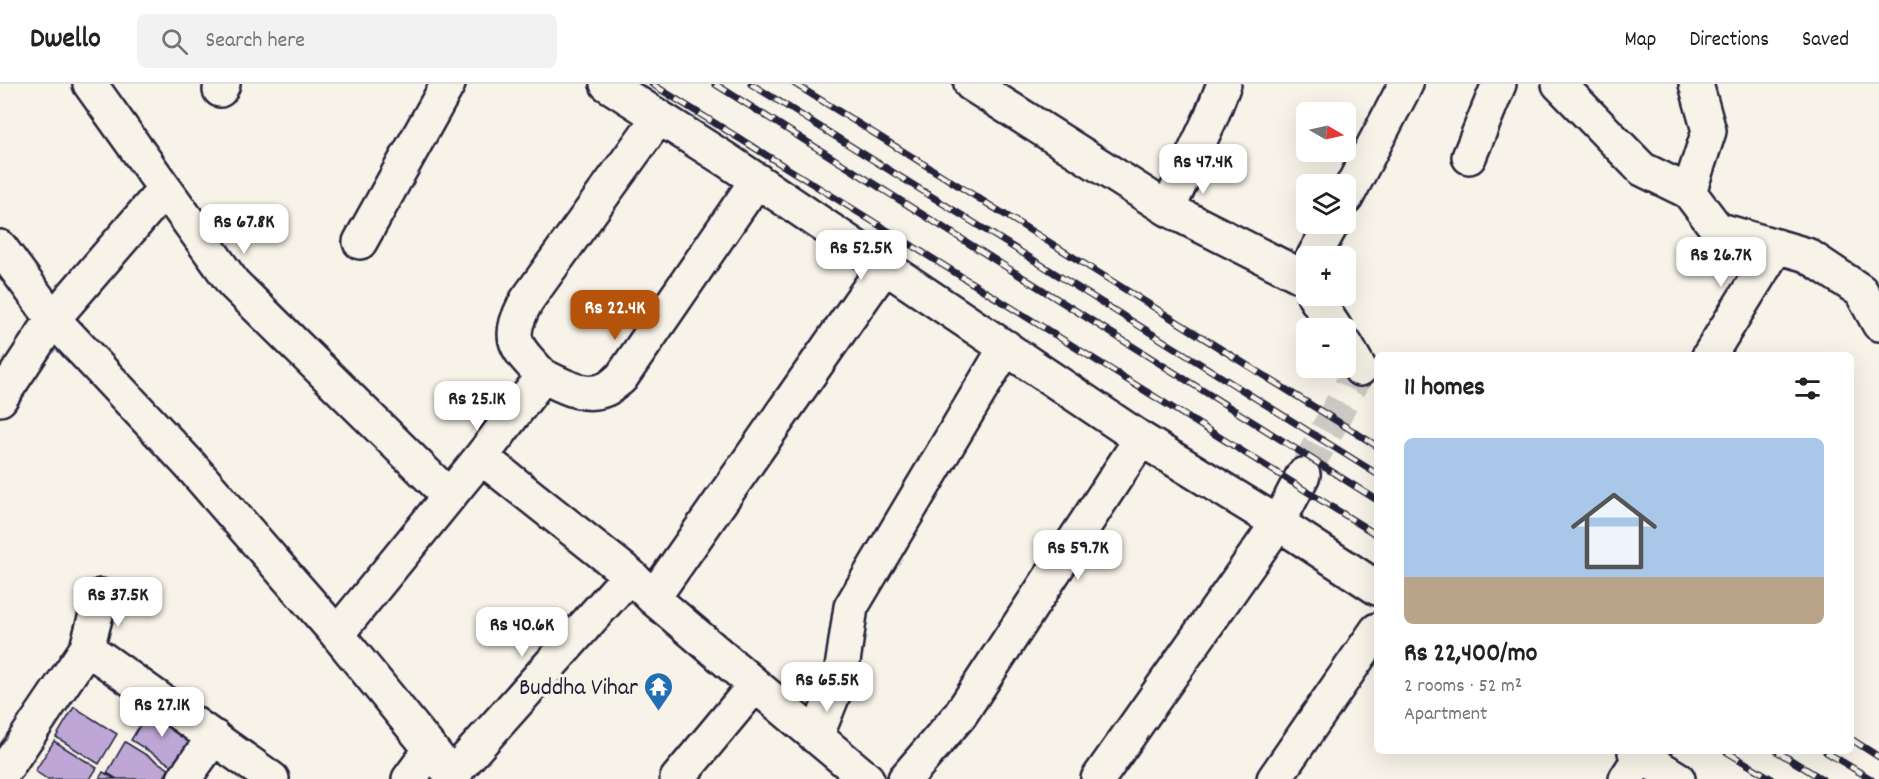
<!DOCTYPE html>
<html lang="en">
<head>
<meta charset="utf-8">
<style>
  body { margin:0; font-family:Dekko,sans-serif; background:#f2f2f2; color:#222; height:100vh; display:flex; flex-direction:column; font-size:22px; white-space:nowrap }
  * { box-sizing:border-box; margin:0 }
  p { font-size:20px; color:#767676 }
  .icon { flex:none; width:33px; height:33px; fill:none; stroke:currentColor; stroke-width:2; stroke-linecap:round; stroke-linejoin:round }
  .map { position:relative; flex:1; overflow:hidden }
  .details { position:absolute; left:1374px; top:268px; width:480px; height:402px; display:flex; flex-direction:column; background:#fff; border-radius:9px; box-shadow:0 6px 24px #0002 }
  .details>* { flex:none }
  .needle { width:39px; rotate:99deg }
  .controls { position:absolute; left:1296px; top:18px; display:grid; gap:12px }
  .controls a { display:grid; place-items:center; width:60px; height:60px; border-radius:9px; background:#fff; box-shadow:0 6px 24px #0002; font-size:30px }
  .price { position:absolute; translate:-50% -51px; padding:0 14px; border-radius:12px; background:#fff; color:#222; font-size:20px; line-height:39px; filter:drop-shadow(0 2px 3px #0008) }
  .price::after { content:''; position:absolute; left:50%; top:36px; width:18px; height:14px; margin-left:-9px; background:inherit; clip-path:polygon(0 0,100% 0,50% 100%) }
  .price.on { background:#b45309; color:#fff }
  ul { padding:0; list-style:none }
  li { display:grid; align-content:center; gap:12px; height:318px; padding:0 30px }
  li span { display:grid; place-items:center; height:186px; border-radius:9px; color:#555 }
  li>.icon { margin-inline-start:auto }
  span .icon { width:108px; height:108px; fill:#fffc; stroke-width:1 }
  li b { font-size:26px }
  h2 { display:flex; justify-content:space-between; align-items:center; height:72px; padding:0 30px; font-size:26px }
  header { display:flex; align-items:center; gap:36px; box-sizing:border-box; height:84px; padding:0 30px; background:#fff; border-bottom:2px solid #e0e0e0 }
  header strong { font-size:28px }
  nav { display:flex; gap:33px; margin-inline-start:auto; font-size:21px }
  .search { width:420px; height:54px; background:#f2f2f2; display:flex; align-items:center; gap:15px; box-sizing:border-box; padding:0 21px; border-radius:9px; color:#767676; font-size:22px }
  .map>svg:first-child { display:block }
</style>
</head>
<body>
<header>
<strong>Dwello</strong>
<div class="search"><svg class="icon" aria-label="search" viewBox="0 0 24 24"><circle cx="10" cy="10" r="6"/><path d="M15 15l6 6"/></svg>Search here</div>
<nav><a>Map</a><a>Directions</a><a>Saved</a></nav>
</header>
<div class="map">
<svg width="1879" height="695" viewBox="0 0 1879 695">
  <rect width="100%" height="100%" fill="#f7f3e8"/>
  <filter id="ink" filterUnits="userSpaceOnUse"><feTurbulence type="fractalNoise" baseFrequency=".0167" numOctaves="2"/><feDisplacementMap in="SourceGraphic" scale="12" xChannelSelector="R" yChannelSelector="G"/><feConvolveMatrix kernelMatrix="1 2 1 2 8 2 1 2 1" color-interpolation-filters="sRGB"/></filter>
  <g filter="url(#ink)">
    <path fill="#bea7d6" stroke="#22223b" stroke-width="1.5" d="M74 623 117 650 99 680 56 653Z
      M149 626 193 653 174 683 131 656Z
      M54 657 97 684 90 695H47L35 687Z
      M125 658 169 685 163 695H117L107 689Z
      M103 688 115 695H99Z"/>
    <g fill="none" stroke-linecap="round" stroke-linejoin="round">
      <path stroke="#ccc9c5" stroke-width="33" stroke-dasharray="33 16" stroke-linecap="butt" d="M1303 391 1360 285"/>
      <defs>
        <path id="street" d="M90 0 165 105
          M607 0 728 77 1141 355
          M971 0 1168 125
          M1224 0 1211 33 1168 125 1303 193 1306 186
          M1559 0 1642 85 1689 108
          M1696 0 1709 47 1689 108 1717 145 1807 171 1861 207 1879 240
          M220 6 223 0
          M1469 73 1499 0
          M1346 114 1406 0
          M360 158 448 0
          M1314 172 1332 140
          M1314 212 1335 244
          M1346 261 1360 285
          M1709 272 1777 162
          M543 292C515 262 505 256 527 216L659 33
          M0 315 53 235 165 105 233 199 449 412
          M481 373 543 292C562 301 584 315 606 305 611 303 617 297 621 294L757 96
          M653 514 885 182
          M337 550 481 373 630 491 653 514 755 601 867 695
          M87 564 101 512
          M816 653 841 591 851 523 1006 263
          M1635 668 1678 695
          M452 691 630 491
          M0 693 87 564 272 695
          M184 695 214 653
          M409 695 431 665
          M677 695 755 601
          M905 695 960 631 1141 355 1278 439 1377 504
          M1098 695 1278 439 1303 391
          M1274 695 1377 546
          M1626 695 1641 672"/>
        <path id="secondary" d="M0 163 53 235 189 380 337 550 455 695"/>
      </defs>
      <use href="#street" stroke="#22223b" stroke-width="38"/>
      <use href="#secondary" stroke="#22223b" stroke-width="38"/>
      <use href="#street" stroke="#f7f3e8" stroke-width="33"/>
      <use href="#secondary" stroke="#f7f3e8" stroke-width="33"/>
      <defs>
        <path id="rail" d="M652 0 1377 451
          M715 0 1377 416
          M751 0 1377 390
          M795 0 1377 362
          M1851 655 1879 673
          M1727 668 1772 695
          M1778 668 1822 695
          M1826 668 1871 695"/>
      </defs>
      <use href="#rail" stroke="#22223b" stroke-width="7"/>
      <use href="#rail" stroke="#f7f3e8" stroke-width="4.5" stroke-dasharray="14" stroke-linecap="butt"/>
    </g>
  </g>
  <defs>
    <symbol id="temple-pin" viewBox="-11 -11 22 30"><path d="M0 17L-7.5 6A9.5 9.5 0 1 1 7.5 6Z" fill="#1f6fb2" stroke="#f7f3e8"/><path d="M0-6L5-2H3V0L6.5 2.5H4V6H1.5V3h-3V6H-4V2.5H-6.5L-3 0V-2H-5Z" fill="#fff"/></symbol>
  </defs>
  <g fill-rule="evenodd">
    <use href="#temple-pin" x="642" y="586" width="33" height="45"/>
  </g>
  <g text-anchor="middle" stroke-width="6" stroke-linejoin="round" paint-order="stroke">
    <g font-size="24" fill="#22223b" stroke="#f7f3e8" text-anchor="end">
      <text x="638" y="610">Buddha Vihar</text>
    </g>
  </g>
</svg>
<div class="controls">
<a><svg class="needle" viewBox="-14 -14 28 28"><path d="M0-13l5 13h-10z" fill="#e53935"/><path d="M0 13l5-13h-10z" fill="#767676"/></svg></a>
<a><svg class="icon" aria-label="layers" viewBox="0 0 24 24"><path d="M12 4l9 5-9 5-9-5zM3 14l9 5 9-5"/></svg></a>
<a>+</a>
<a>−</a>
</div>
<b class="price" style="left:1203px;top:111px">Rs 47.4K</b>
<b class="price" style="left:244px;top:171px">Rs 67.8K</b>
<b class="price" style="left:861px;top:197px">Rs 52.5K</b>
<b class="price" style="left:1721px;top:204px">Rs 26.7K</b>
<b class="price on" style="left:615px;top:257px">Rs 22.4K</b>
<b class="price" style="left:477px;top:348px">Rs 25.1K</b>
<b class="price" style="left:1078px;top:497px">Rs 59.7K</b>
<b class="price" style="left:118px;top:544px">Rs 37.5K</b>
<b class="price" style="left:522px;top:574px">Rs 40.6K</b>
<b class="price" style="left:827px;top:629px">Rs 65.5K</b>
<b class="price" style="left:162px;top:654px">Rs 27.1K</b>
<section class="details">
<h2>11 homes<svg class="icon" aria-label="filters" viewBox="0 0 24 24"><path d="M4 7h16M4 17h16"/><circle cx="9" cy="7" r="2"/><circle cx="15" cy="17" r="2"/></svg></h2>
<ul>
<li><span style="background:linear-gradient(#a9c7e8 75%,#b9a48a 0)"><svg class="icon" aria-label="home" viewBox="0 0 24 24"><path d="M3 11l9-7 9 7M6 9v11h12V9"/></svg></span><div><b>Rs 22,400/mo</b><p>2 rooms · 52 m²</p><p>Apartment</p></div></li>
</ul>
</section>
</div>
</body>
</html>
